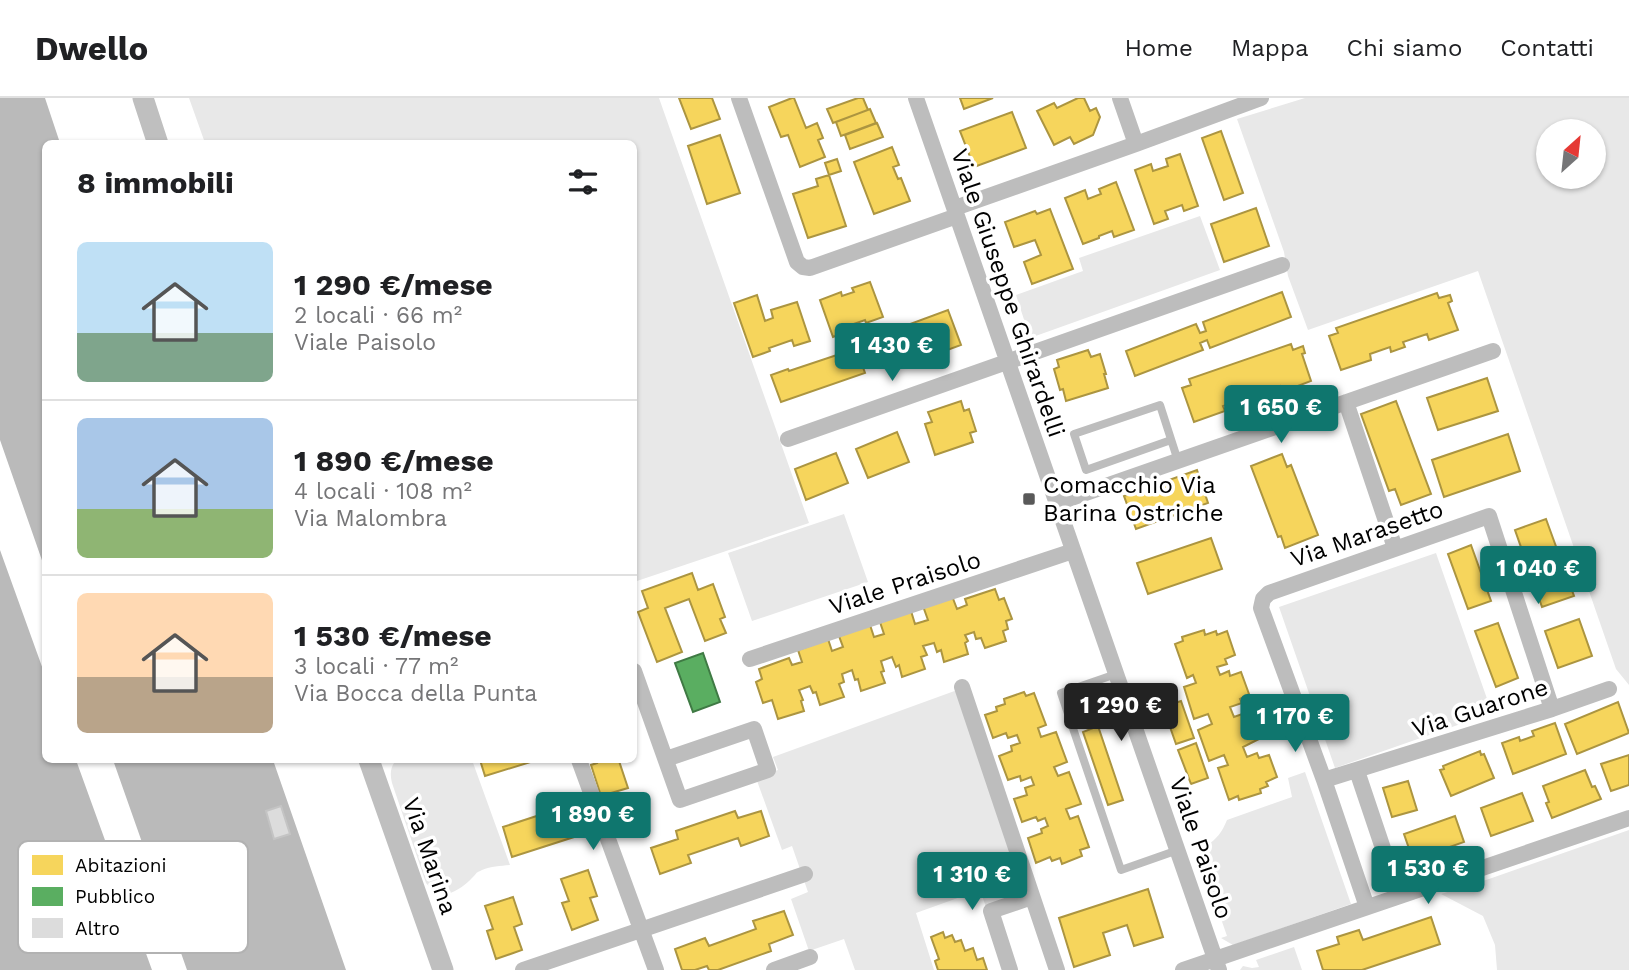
<!DOCTYPE html>
<html lang="it">
<head>
<meta charset="utf-8">
<style>
  body { margin:0; font-family:"Work Sans",sans-serif; background:#f6f6f6; color:#202124; height:100vh; display:flex; flex-direction:column; font-size:26px; white-space:nowrap }
  * { box-sizing:border-box; margin:0 }
  p { font-size:23px; color:#757577 }
  .icon { flex:none; width:38px; height:38px; fill:none; stroke:currentColor; stroke-width:2; stroke-linecap:round; stroke-linejoin:round }
  .map { position:relative; flex:1; overflow:hidden }
  .details { position:absolute; left:42px; top:42px; width:595px; height:623px; display:flex; flex-direction:column; background:#fff; border-radius:10px; box-shadow:0 2px 5px #0004 }
  .details>* { flex:none }
  .needle { width:46px; rotate:27deg }
  .buttons { position:absolute; left:1536px; top:21px; display:grid; gap:14px }
  .buttons a { display:grid; place-items:center; width:70px; height:70px; border-radius:50%; background:#fff; box-shadow:0 2px 5px #0004; font-size:35px }
  .price { position:absolute; translate:-50% -60px; padding:0 16px; border-radius:7px; background:#0f766e; color:#fff; font-size:23px; line-height:46px; filter:drop-shadow(0 2px 4px #0008) }
  .price::after { content:''; position:absolute; left:50%; top:42px; width:21px; height:16px; margin-left:-10px; background:inherit; clip-path:polygon(0 0,100% 0,50% 100%) }
  .price.selected { background:#222; color:#fff }
  ul { padding:0; list-style:none }
  li { display:flex; align-items:center; gap:21px; height:175px; padding:0 35px }
  li+li { border-top:2px solid #e0e0e0 }
  li span { display:grid; place-items:center; flex:none; width:196px; height:140px; border-radius:10px; color:#555 }
  li>.icon { margin-inline-start:auto }
  span .icon { width:84px; height:84px; fill:#fffc; stroke-width:1 }
  li b { font-size:30px }
  h2 { display:flex; justify-content:space-between; align-items:center; height:84px; padding:0 35px; font-size:30px }
  header { display:flex; align-items:center; gap:42px; box-sizing:border-box; height:98px; padding:0 35px; background:#fff; border-bottom:2px solid #e0e0e0 }
  header strong { font-size:33px }
  nav { display:flex; gap:38px; margin-inline-start:auto; font-size:24px }
  .map>svg:first-child { display:block }
</style>
</head>
<body>
<header>
<strong>Dwello</strong>
<nav><a>Home</a><a>Mappa</a><a>Chi siamo</a><a>Contatti</a></nav>
</header>
<div class="map">
<svg width="1629" height="872" viewBox="0 0 1629 872">
  <rect width="100%" height="100%" fill="#fff"/>
  <path fill="#e8e8e8" fill-rule="evenodd" d="M189 0H659L809 425 634 484V46L205 45Z
    M1305 0H1629V587L1616 571 1478 173 1308 232 1288 178 1284 154 1237 21ZM1549 33H1594V79H1549Z
    M1200 118 1220 172 1030 240 1016 197 1083 173 1079 160Z
    M844 416 868 484 752 523 728 455Z
    M1436 455 1492 615 1335 670 1279 509Z
    M960 591 1029 795 986 809 980 792 916 815 934 872H855L844 841 809 853 791 801 808 794 792 748 782 752 756 680 778 672 773 659Z
    M396 662H472L510 767C500 768 491 768 482 772 474 776 479 773 473 779 465 788 445 803 433 794 430 791 429 788 426 785L392 685C390 676 390 670 396 662Z
    M1305 674 1351 806 1233 847 1221 840 1227 838 1201 763 1206 748C1217 741 1222 734 1227 722L1292 699 1288 680Z
    M1629 732V872H1497L1495 847 1483 818 1441 796 1489 781Z
    M1294 849 1302 872H1240L1243 868 1252 870 1259 869 1256 862Z"/>
  <path fill="#bababa" d="M0 0H45L60 45 46 46 45 471 0 342Z
    M0 452 45 577 46 662H76L152 872H0Z
    M113 662H273L346 872H187Z"/>
  <path fill="#f6d55c" stroke="#ac9540" stroke-width="2" d="M679 0H712L720 21 691 31Z
    M792 0H794L806 30 817 25 823 40 818 42 825 59 800 69 788 37 781 39 769 9Z
    M858 0H863L868 12 833 25 827 11Z
    M960 0H993L964 11Z
    M1078 0H1084L1090 13 1096 10 1100 19 1093 37 1074 46 1070 39 1054 47 1037 13 1054 5 1057 10Z
    M870 11 876 25 841 38 836 24Z
    M1012 14 1026 50 974 69 960 33Z
    M877 25 883 39 850 51 845 37Z
    M1221 33 1243 95 1224 102 1202 40Z
    M720 37 740 95 707 106 688 48Z
    M892 49 899 67 893 69 898 81 901 80 910 103 874 116 854 64Z
    M1180 56 1198 108 1184 113 1182 107 1165 113 1168 121 1154 126 1135 72 1151 66 1153 73 1168 68 1166 61Z
    M837 61 841 73 829 77 825 65Z
    M829 77 846 128 808 140 793 96 818 88 816 81Z
    M1116 84 1134 132 1114 139 1112 133 1099 138V140L1083 146 1065 100 1085 92 1088 101 1101 96 1099 91Z
    M1256 110 1269 148 1224 164 1211 126Z
    M1050 111 1073 171 1032 186 1024 164 1041 157 1035 142 1014 149 1005 124 1035 113 1037 116Z
    M870 184 883 219 866 225 865 222 851 227 852 232 833 239 820 202 841 194 842 198 854 194 852 190Z
    M1282 194 1291 219 1210 250 1207 242 1200 245 1203 252 1135 278 1126 253 1196 226 1200 235 1206 233 1203 224Z
    M1437 195 1439 200 1450 197 1452 203 1448 205 1458 232 1429 242 1427 236 1403 244 1405 249 1391 254 1390 249 1370 256 1371 262 1341 272 1329 238 1338 235 1336 230Z
    M757 197 765 223 773 220 771 212 797 204 810 243 794 248 792 242 769 250 770 253 753 259 734 205Z
    M948 212 961 247 904 268 891 233Z
    M1291 246 1293 252 1303 248 1305 255 1302 256 1311 283 1282 294 1280 288 1256 296 1258 301 1245 305 1243 301 1223 308 1225 313 1194 324 1182 290 1191 287 1189 281Z
    M855 247 865 275 781 304 771 277 788 271 789 273 843 255 841 252Z
    M1088 252 1091 259 1100 256 1106 276H1104L1108 290 1066 303 1063 291 1060 292 1054 271 1059 269 1057 262Z
    M1487 280 1498 313 1438 332 1427 300Z
    M961 303 964 313 969 311 976 333 970 335 973 344 935 357 925 326 932 324 928 314Z
    M1396 303 1431 396 1401 407 1395 391 1389 393 1361 316Z
    M897 334 909 364 868 380 856 351Z
    M1508 336 1520 373 1444 399 1432 362Z
    M836 355 848 385 806 402 795 371Z
    M1282 356 1287 369 1291 367 1318 437 1285 450 1281 438 1278 439 1251 368Z
    M1197 372 1208 405 1136 431 1124 398Z
    M1546 421 1574 498 1542 509 1515 432Z
    M1211 440 1222 471 1148 496 1137 465Z
    M1471 447 1491 503 1468 511 1448 456Z
    M692 475 698 492 713 486 725 519 720 521 726 535 705 543 689 501 665 510 682 554 657 564 638 514 648 510 642 493Z
    M995 491 999 502 1004 500 1012 521 1006 523 1008 531 1003 533 1006 543 985 550 981 540 976 541 974 534 965 537 968 543 965 545 968 556 944 564 941 552 937 554 934 545 923 548 927 557 921 559 925 571 902 579 899 567 896 569 892 559 881 563 884 573 881 574 885 585 861 593 858 581 855 582 852 572 842 576 844 584 839 586 844 599 820 607 816 594 813 595 810 588 799 592 803 602 801 603 804 613 778 621 772 602 763 605 756 584 762 581 759 571 789 560 792 567 802 564 798 552 828 541 832 553 843 549 839 538 870 527 874 539 884 536 880 524 911 513 915 526 928 522 923 508 952 498 957 511 967 507 965 501Z
    M1579 521 1592 558 1558 570 1545 533Z
    M1498 525 1518 580 1496 589 1475 533Z
    M1204 532 1205 537 1216 533 1217 537 1227 533 1235 557 1225 561 1227 566 1217 569 1220 577 1229 573 1230 578 1241 574 1249 596 1240 601 1242 605 1230 609 1234 619 1245 615 1246 619 1255 616 1263 639 1243 649 1247 659 1257 655 1259 660 1269 657 1277 679 1266 684 1268 688 1260 691 1261 695 1239 702 1238 698 1229 702 1218 670 1228 667 1224 657 1209 663 1198 632 1212 626 1208 616 1194 621 1184 589 1196 585 1193 577 1187 580 1175 546 1183 543 1182 539Z
    M1024 594 1026 598 1034 595 1046 627 1038 630 1041 639 1056 634 1067 664 1054 669 1058 678 1069 674 1081 706 1066 711 1070 721 1078 718 1089 749 1080 752 1082 758 1062 766 1060 760 1052 763 1050 759 1036 765 1028 740 1042 735 1041 731 1048 728 1045 720 1038 723 1036 719 1022 724 1014 701 1027 697 1025 690 1034 687 1031 679 1021 683 1020 678 1008 682 999 658 1012 653 1011 648 1020 645 1017 637 1008 640 1006 635 993 640 985 617 997 613 996 609 1005 606 1004 601Z
    M1181 603 1194 640 1176 646 1163 609Z
    M1618 604 1629 635 1577 656 1565 626Z
    M1555 625 1566 656 1513 676 1502 645 1519 639 1520 643 1534 638 1532 633Z
    M1098 628 1123 702 1108 707 1083 634Z
    M1196 645 1208 680 1191 686 1178 652Z
    M1480 653 1481 657 1484 656 1494 680 1451 698 1440 672 1444 671 1443 668Z
    M1629 657V687L1611 693 1601 666Z
    M480 662H537L485 678Z
    M596 662H623L619 663 628 690 601 698 591 667 597 665Z
    M1585 672 1592 689 1595 688 1601 701 1552 720 1546 705 1549 704 1543 688Z
    M1408 683 1417 712 1392 719 1383 690Z
    M1522 695 1533 723 1491 738 1481 710Z
    M564 709 574 739 512 759 503 729Z
    M735 713 738 720 761 713 769 738 741 748 738 740 688 757 691 765 660 776 651 750 678 741 676 733Z
    M1455 718 1464 744 1413 762 1404 736Z
    M588 772 597 798 590 800 598 822 572 832 562 805 569 803 561 781Z
    M1148 791 1163 839 1134 848 1127 827 1103 835 1110 857 1074 869 1059 820Z
    M513 799 522 826 514 829 522 852 496 861 487 833 493 831 485 808Z
    M784 813 793 837 769 846 771 853 718 872H709L707 868 695 872H682L675 851 705 840 709 848 756 831 753 823Z
    M1431 819 1440 846 1362 872H1323L1317 853 1339 846 1337 839 1359 832 1363 842Z
    M943 834 945 840 952 837 955 844 961 842 965 853 973 850 977 862 983 860 987 872H938L935 863 939 861 931 839Z"/>
  <path fill="#5aae61" stroke="#3f7a44" stroke-width="2" d="M703 555 720 604 693 614 675 565Z"/>
  <path fill="#dcdcdc" stroke="#c4c4c4" stroke-width="2" d="M281 708 290 736 274 741 266 713Z"/>
  <g fill="none" stroke-linecap="round" stroke-linejoin="round">
    <path stroke="#bdbdbd" stroke-width="8" d="M1171 342 1086 372 1074 336 1160 307 1178 363
      M1116 576 1061 595 1121 772 1178 752"/>
    <path stroke="#bdbdbd" stroke-width="16" d="M739 0 797 164 803 169 810 170 957 118
      M916 0 1219 872
      M1120 0 1136 46
      M955 110 1136 46 1261 0
      M1346 304 1395 450
      M788 341 1282 167
      M1057 405 1493 253
      M750 561 1073 453
      M634 573 680 702 768 672 754 631 666 661
      M962 589 1057 872
      M579 662 656 872
      M1357 673 1399 798
      M1324 682 1552 611 1609 591
      M1367 809 1324 682 1261 510 1263 501 1269 495 1489 418 1552 611
      M523 872 805 776
      M774 872 810 859
      M1010 872 991 813 1032 799
      M1183 872 1629 720"/>
    <path stroke="#bfbfbf" stroke-width="21" d="M143 0 158 46
      M369 662 443 872"/>
  </g>
  <rect fill="#595959" stroke="#fff" stroke-width="2.5" x="1022" y="394" width="14" height="14" rx="3.5"/>
  <g text-anchor="middle" stroke-width="7" stroke-linejoin="round" paint-order="stroke">
    <g font-size="24" fill="#000" stroke="#fff">
      <text transform="translate(1008 195) rotate(71)" y="8">Viale Giuseppe Ghirardelli</text>
      <text transform="translate(1367 436) rotate(-19)" y="8">Via Marasetto</text>
      <text transform="translate(905 485) rotate(-18)" y="8">Viale Praisolo</text>
      <text transform="translate(1480 610) rotate(-18)" y="8">Via Guarone</text>
      <text transform="translate(1201 750) rotate(71)" y="8">Viale Paisolo</text>
      <text transform="translate(430 758) rotate(71)" y="8">Via Marina</text>
    </g>
    <g font-size="24" fill="#000" stroke="#fff" text-anchor="start">
      <text x="1043" y="395">Comacchio Via<tspan x="1043" dy="28">Barina Ostriche</tspan></text>
    </g>
  </g>
  <rect x="18" y="743" width="230" height="112" rx="10" fill="#fff" stroke="#b2b2b2" stroke-width="2"/>
  <rect x="32" y="757" width="31" height="20" fill="#f6d55c"/>
  <rect x="32" y="789" width="31" height="19" fill="#5aae61"/>
  <rect x="32" y="820" width="31" height="20" fill="#dcdcdc"/>
  <g font-size="19" fill="#000">
    <text x="75" y="774">Abitazioni</text>
    <text x="75" y="805">Pubblico</text>
    <text x="75" y="837">Altro</text>
  </g>
</svg>
<div class="buttons">
<a><svg class="needle" viewBox="-14 -14 28 28"><path d="M0-13l5 13h-10z" fill="#e53935"/><path d="M0 13l5-13h-10z" fill="#757577"/></svg></a>
</div>
<b class="price" style="left:892px;top:285px">1 430 €</b>
<b class="price" style="left:1281px;top:347px">1 650 €</b>
<b class="price" style="left:1538px;top:508px">1 040 €</b>
<b class="price selected" style="left:1121px;top:645px">1 290 €</b>
<b class="price" style="left:1295px;top:656px">1 170 €</b>
<b class="price" style="left:593px;top:754px">1 890 €</b>
<b class="price" style="left:1428px;top:808px">1 530 €</b>
<b class="price" style="left:972px;top:814px">1 310 €</b>
<section class="details">
<h2>8 immobili<svg class="icon" aria-label="filters" viewBox="0 0 24 24"><path d="M4 7h16M4 17h16"/><circle cx="9" cy="7" r="2"/><circle cx="15" cy="17" r="2"/></svg></h2>
<ul>
<li><span style="background:linear-gradient(#bfe0f5 65%,#7fa58c 0)"><svg class="icon" aria-label="home" viewBox="0 0 24 24"><path d="M3 11l9-7 9 7M6 9v11h12V9"/></svg></span><div><b>1 290 €/mese</b><p>2 locali · 66 m²</p><p>Viale Paisolo</p></div></li>
<li><span style="background:linear-gradient(#a9c7e8 65%,#8fb573 0)"><svg class="icon" aria-label="home" viewBox="0 0 24 24"><path d="M3 11l9-7 9 7M6 9v11h12V9"/></svg></span><div><b>1 890 €/mese</b><p>4 locali · 108 m²</p><p>Via Malombra</p></div></li>
<li><span style="background:linear-gradient(#ffd9b3 60%,#b9a48a 0)"><svg class="icon" aria-label="home" viewBox="0 0 24 24"><path d="M3 11l9-7 9 7M6 9v11h12V9"/></svg></span><div><b>1 530 €/mese</b><p>3 locali · 77 m²</p><p>Via Bocca della Punta</p></div></li>
</ul>
</section>
</div>
</body>
</html>
